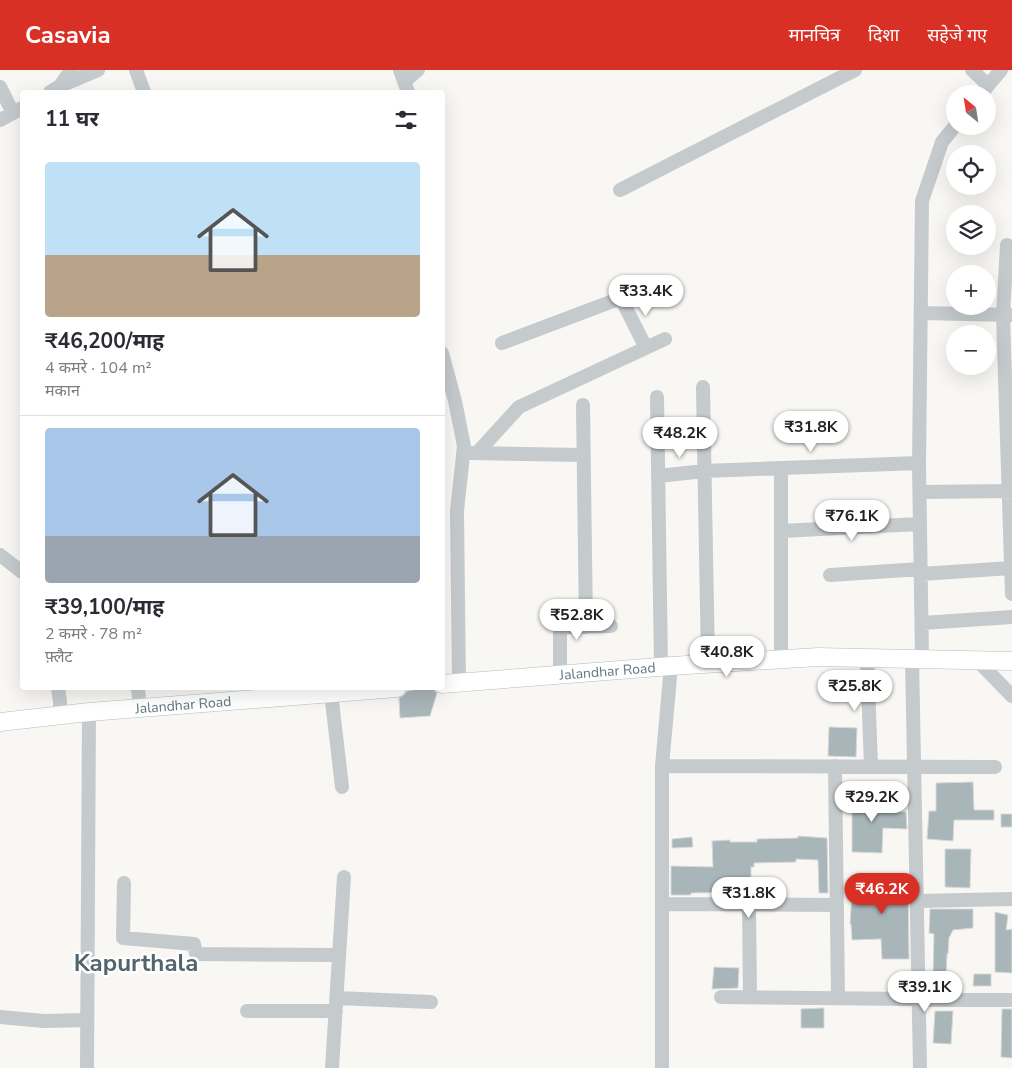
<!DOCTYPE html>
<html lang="hi">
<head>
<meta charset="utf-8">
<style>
  body { margin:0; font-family:"Nunito Sans","Noto Sans Devanagari",sans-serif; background:#f7f7f7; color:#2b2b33; height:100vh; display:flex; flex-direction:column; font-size:19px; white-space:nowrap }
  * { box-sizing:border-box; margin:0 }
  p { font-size:16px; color:#7c7c81 }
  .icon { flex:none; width:28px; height:28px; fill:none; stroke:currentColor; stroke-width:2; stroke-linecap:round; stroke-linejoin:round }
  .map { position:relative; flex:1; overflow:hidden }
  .details { position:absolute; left:20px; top:20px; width:425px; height:600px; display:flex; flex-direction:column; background:#fff; border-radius:5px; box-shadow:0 5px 20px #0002 }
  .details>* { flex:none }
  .needle { width:32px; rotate:330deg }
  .fabs { position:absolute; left:946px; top:15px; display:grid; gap:10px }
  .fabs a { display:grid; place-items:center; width:50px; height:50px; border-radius:50%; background:#fff; box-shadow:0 5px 20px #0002; font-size:25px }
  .price { position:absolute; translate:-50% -42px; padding:0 11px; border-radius:18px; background:#fff; color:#222; font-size:16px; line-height:32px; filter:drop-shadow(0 1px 2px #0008) }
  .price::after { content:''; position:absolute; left:50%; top:30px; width:15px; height:11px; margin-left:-8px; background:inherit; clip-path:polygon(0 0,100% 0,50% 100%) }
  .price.selected { background:#d93025; color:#fff }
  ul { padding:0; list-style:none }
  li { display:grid; align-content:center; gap:10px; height:265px; padding:0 25px }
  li+li { border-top:1px solid #e1e1e2 }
  li span { display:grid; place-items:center; height:155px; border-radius:5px; color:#555 }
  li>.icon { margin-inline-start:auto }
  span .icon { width:90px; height:90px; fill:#fffc; stroke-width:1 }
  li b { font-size:21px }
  h2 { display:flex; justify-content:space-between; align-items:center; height:60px; padding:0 25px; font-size:21px }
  header { display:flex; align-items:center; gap:30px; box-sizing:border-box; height:70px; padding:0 25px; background:#d93025; color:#fff }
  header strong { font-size:24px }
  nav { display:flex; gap:28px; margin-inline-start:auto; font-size:18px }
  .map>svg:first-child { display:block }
</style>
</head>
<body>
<header>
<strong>Casavia</strong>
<nav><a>मानचित्र</a><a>दिशा</a><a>सहेजे गए</a></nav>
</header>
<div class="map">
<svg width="1012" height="998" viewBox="0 0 1012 998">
  <rect width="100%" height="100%" fill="#f8f7f4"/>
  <path fill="#a8b5b9" stroke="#d9d9d7" d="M422 618H432L437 623 430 646 400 648 399 628 403 626 407 621Z
    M829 657 857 658 856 687 828 686Z
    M973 712 974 740H994V750H954L953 771 927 769 929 741H936V713Z
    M880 722 881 742H906L907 759 883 758 882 783 852 782V741H851L850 728 864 727V723Z
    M1001 744H1012V757H1001Z
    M798 766 827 768 828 823H819L818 790 796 789V792L754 793V797H751V822L691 823V825H671V796L713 797 712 771 730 770V772H757V769L798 768Z
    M692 767 693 777 672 778V769Z
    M945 779H971L970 818 945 817Z
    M853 807 881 808V816L899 818 900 807 908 808 909 889H882L881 869 852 870 851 854H850Z
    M930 839H973V858L953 860 949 868 948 884H947L946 907 933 906 934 864 929 863Z
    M995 842 1008 845 1006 860 1012 859V903L995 902Z
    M714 897 739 898 738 918 712 919Z
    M974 904H991V916H973Z
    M824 938V958H801V939Z
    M1002 939H1012V988L1001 987Z
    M935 941H953L951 974 933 973Z"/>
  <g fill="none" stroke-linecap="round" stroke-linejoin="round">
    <defs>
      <g id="major">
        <path id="s1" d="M442 614 671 596 818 587 1012 591"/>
        <path id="s2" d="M0 652 89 642 397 618"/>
      </g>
    </defs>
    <use href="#major" stroke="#b5bcbf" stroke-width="19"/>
    <path stroke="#c5cacd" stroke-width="14" d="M136 0 144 22
      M400 0 408 22
      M972 0 988 15
      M404 12 418 0
      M60 16 98 0
      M0 17 13 43
      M50 22 60 16 71 0
      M981 24 1001 0
      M0 50 22 38
      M620 120 855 0
      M1007 175 1003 245 1012 524
      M621 228 646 278
      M921 243 1010 245
      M502 273 621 228 644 215
      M442 283 455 331 464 376 457 441 459 613
      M703 317 708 593
      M657 327 661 597
      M583 335 586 557
      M471 383 583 385
      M477 383 519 337 665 269
      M658 406 704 401 919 393
      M920 422 1012 421
      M781 461 920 454
      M0 485 22 502
      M921 504 1011 498
      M830 505 921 499
      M922 553 1012 547
      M867 588 871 696
      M781 589V398
      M912 589 920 998
      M922 589 919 393 922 131 942 72 955 56
      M977 590 1012 626
      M560 605V557L611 556
      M58 618 60 631V645
      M138 618 140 638
      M331 623 342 717
      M662 696 995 697
      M835 696 838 927
      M124 813 123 868 194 874 196 884 339 885
      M918 831 1012 829
      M662 834 837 835
      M749 835 750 927
      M721 927 1012 930
      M337 928 431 932
      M247 941H336
      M0 947 44 951 87 950
      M87 998 89 642
      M332 998 344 807
      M662 998V696L671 596"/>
    <use href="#major" stroke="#fff" stroke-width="18"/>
  </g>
  <g text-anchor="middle" stroke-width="5" stroke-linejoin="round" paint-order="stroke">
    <g font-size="14" fill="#607882" stroke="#fff">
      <text dy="5" stroke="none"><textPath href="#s1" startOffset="166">Jalandhar Road</textPath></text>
      <text dy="5" stroke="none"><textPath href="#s2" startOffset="184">Jalandhar Road</textPath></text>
    </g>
    <g font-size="24" font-weight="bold" fill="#53656c" stroke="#fff">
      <text x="136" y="901">Kapurthala</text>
    </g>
  </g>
</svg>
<div class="fabs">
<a><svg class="needle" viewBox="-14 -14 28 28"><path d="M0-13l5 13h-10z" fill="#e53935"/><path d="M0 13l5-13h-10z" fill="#7c7c81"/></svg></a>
<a><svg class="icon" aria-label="locate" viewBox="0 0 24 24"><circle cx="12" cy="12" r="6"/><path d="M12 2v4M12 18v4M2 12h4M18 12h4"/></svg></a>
<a><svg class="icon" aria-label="layers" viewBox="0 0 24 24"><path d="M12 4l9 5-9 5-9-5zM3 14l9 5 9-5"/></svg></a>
<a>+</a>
<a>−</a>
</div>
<b class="price" style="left:646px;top:247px">₹33.4K</b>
<b class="price" style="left:811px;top:383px">₹31.8K</b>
<b class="price" style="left:680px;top:389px">₹48.2K</b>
<b class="price" style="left:852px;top:472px">₹76.1K</b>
<b class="price" style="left:577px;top:571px">₹52.8K</b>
<b class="price" style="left:727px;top:608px">₹40.8K</b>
<b class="price" style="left:855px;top:642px">₹25.8K</b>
<b class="price" style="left:872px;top:753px">₹29.2K</b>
<b class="price selected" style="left:882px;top:845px">₹46.2K</b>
<b class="price" style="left:749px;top:849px">₹31.8K</b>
<b class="price" style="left:925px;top:943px">₹39.1K</b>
<section class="details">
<h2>11 घर<svg class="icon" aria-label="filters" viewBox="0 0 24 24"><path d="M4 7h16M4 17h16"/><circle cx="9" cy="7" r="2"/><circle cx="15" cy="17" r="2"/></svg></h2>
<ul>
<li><span style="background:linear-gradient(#bfe0f5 60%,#b9a48a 0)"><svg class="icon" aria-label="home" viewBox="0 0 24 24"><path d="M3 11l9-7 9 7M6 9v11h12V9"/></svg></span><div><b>₹46,200/माह</b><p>4 कमरे · 104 m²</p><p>मकान</p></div></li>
<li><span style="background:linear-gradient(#a9c7e8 70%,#9aa5b1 0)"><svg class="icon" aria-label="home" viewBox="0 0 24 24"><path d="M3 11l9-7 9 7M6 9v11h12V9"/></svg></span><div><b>₹39,100/माह</b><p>2 कमरे · 78 m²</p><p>फ़्लैट</p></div></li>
</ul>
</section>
</div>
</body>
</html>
